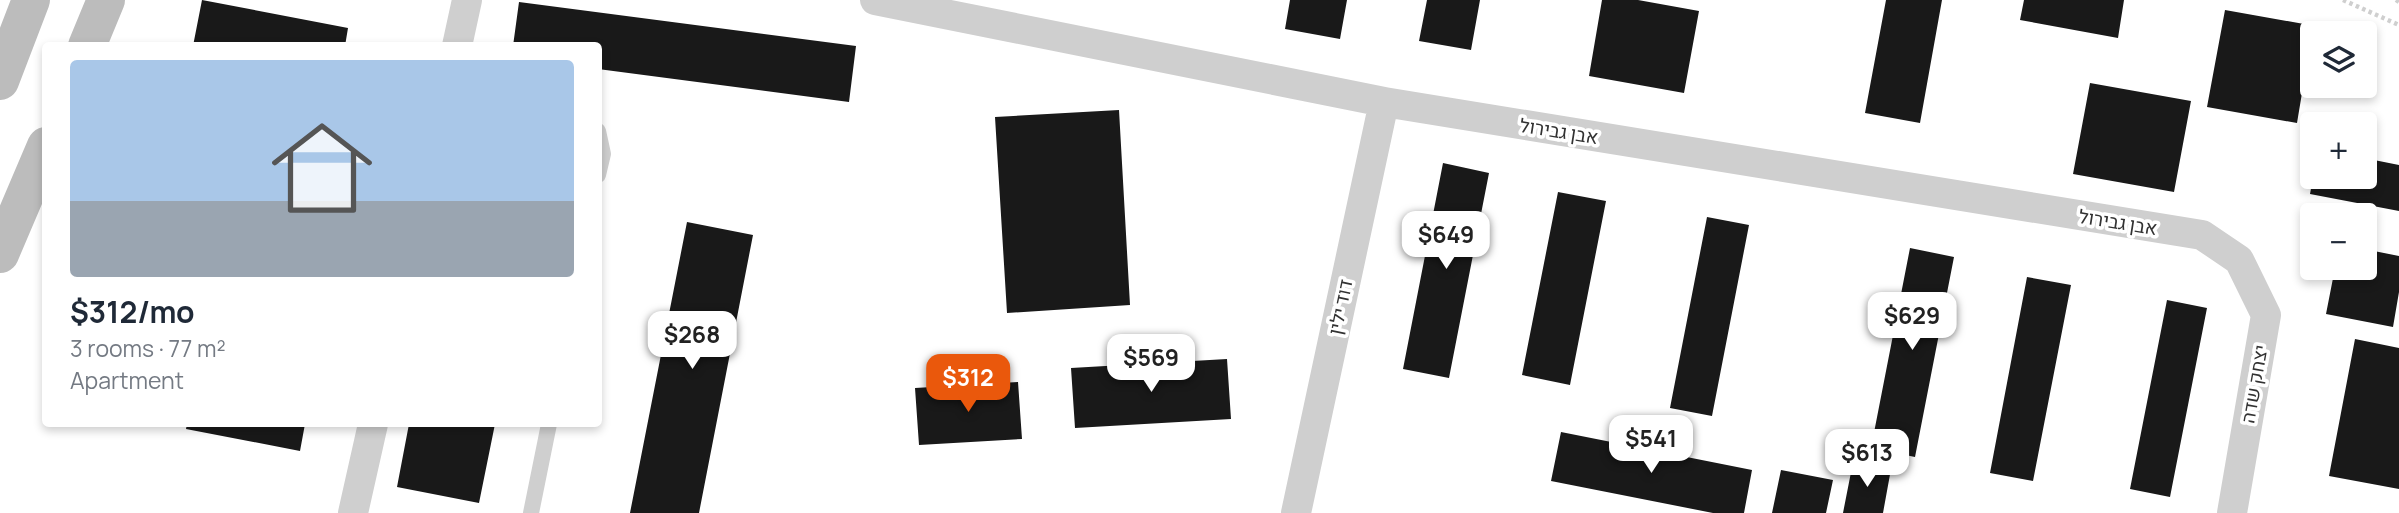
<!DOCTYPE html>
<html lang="en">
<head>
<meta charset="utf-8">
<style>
  body { margin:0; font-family:Manrope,Heebo,sans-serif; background:#f6f6f7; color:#1f2937; height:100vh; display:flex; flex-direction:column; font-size:26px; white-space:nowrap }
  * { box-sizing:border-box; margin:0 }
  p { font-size:23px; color:#747a83 }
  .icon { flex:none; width:38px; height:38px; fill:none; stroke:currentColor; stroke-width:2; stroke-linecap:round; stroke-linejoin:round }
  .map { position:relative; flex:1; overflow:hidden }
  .details { position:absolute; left:42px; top:42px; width:560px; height:385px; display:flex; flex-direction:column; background:#fff; border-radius:7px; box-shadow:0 4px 10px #0003 }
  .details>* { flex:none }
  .fabs { position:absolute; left:2300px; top:21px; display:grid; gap:14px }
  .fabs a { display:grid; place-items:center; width:77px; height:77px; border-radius:7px; background:#fff; box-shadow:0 4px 10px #0003; font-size:35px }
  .price { position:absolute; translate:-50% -60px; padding:0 16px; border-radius:14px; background:#fff; color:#222; font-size:23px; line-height:46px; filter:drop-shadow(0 2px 4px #0008) }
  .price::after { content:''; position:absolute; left:50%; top:42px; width:21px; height:16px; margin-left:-10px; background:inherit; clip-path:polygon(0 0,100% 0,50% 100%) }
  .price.current { background:#ea580c; color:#fff }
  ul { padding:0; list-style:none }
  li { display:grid; align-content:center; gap:14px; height:371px; padding:0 28px }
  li+li { border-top:2px solid #e0e1e3 }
  li span { display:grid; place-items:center; height:217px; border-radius:7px; color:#555 }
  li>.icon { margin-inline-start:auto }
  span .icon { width:126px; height:126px; fill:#fffc; stroke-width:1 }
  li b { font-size:30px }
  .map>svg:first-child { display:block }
</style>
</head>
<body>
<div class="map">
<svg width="2399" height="513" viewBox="0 0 2399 513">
  <rect width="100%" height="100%" fill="#fff"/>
  <path fill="#191919" d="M202 0 348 28 345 46H193Z
    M1290 0H1347L1340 39 1285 29Z
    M1427 0H1480L1471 50 1419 41Z
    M1602 0H1638L1699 11 1684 93 1589 76Z
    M1886 0H1942L1920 123 1865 113Z
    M2024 0H2124L2118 38 2020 20Z
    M519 2 856 46 849 102 598 69V46H513Z
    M2225 10 2315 26 2312 33 2297 123 2207 107Z
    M2090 83 2191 101 2174 192 2073 174Z
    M1119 110 1130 305 1007 313 995 117Z
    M2364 158 2399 165V211L2310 194 2313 177H2364Z
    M1443 163 1489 173 1449 378 1403 369Z
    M1558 192 1606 201 1570 385 1522 375Z
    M1707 217 1749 225 1712 416 1670 408Z
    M687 222 753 235 699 513H630Z
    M1910 248 1954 257 1915 457 1871 448Z
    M2364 249 2399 256V292L2393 327 2326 314 2335 268H2364Z
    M2027 277 2071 285 2033 481 1990 473Z
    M2167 300 2207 308 2170 497 2130 489Z
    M2355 339 2399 348V489L2329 476Z
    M1227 359 1231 419 1075 428 1071 368Z
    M1018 382 1022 439 919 445 915 388Z
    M187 424H305L300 451 186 429Z
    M409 424H495L479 503 397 487Z
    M1561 432 1752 470 1744 513H1713L1551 481Z
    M1853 462 1891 469 1883 513H1843Z
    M1781 470 1833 480 1826 513H1772Z"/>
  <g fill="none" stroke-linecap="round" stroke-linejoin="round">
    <path stroke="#cfcfcf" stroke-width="4.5" stroke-dasharray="3.5 3.5" stroke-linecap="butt" d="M2343 0 2399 25
      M2396 0 2399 2"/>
    <path stroke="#cfcfcf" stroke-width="16" d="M598 131 603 154 598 175
      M531 513 549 424"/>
    <path stroke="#cfcfcf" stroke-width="30" d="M875 0 1384 102 2202 235 2239 260 2266 315 2232 513
      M457 46 467 0
      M353 513 373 424
      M1296 513 1384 102"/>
    <path stroke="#bcbcbc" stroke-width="38" d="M87 46 106 0
      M0 81 31 0
      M0 254 46 146"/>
  </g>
  <g text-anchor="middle" stroke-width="7" stroke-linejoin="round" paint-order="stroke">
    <g font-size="19" fill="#323232" stroke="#fff">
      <text transform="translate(1559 131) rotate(9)" y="7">אבן גבירול</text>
      <text transform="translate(2118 222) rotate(9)" y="7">אבן גבירול</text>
      <text transform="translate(1340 307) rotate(-78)" y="7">דוד ילין</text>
      <text transform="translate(2254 384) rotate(-80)" y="7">יצחק שדה</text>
    </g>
  </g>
</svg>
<div class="fabs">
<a><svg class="icon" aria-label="layers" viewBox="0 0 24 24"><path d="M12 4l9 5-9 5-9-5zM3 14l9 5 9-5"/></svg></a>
<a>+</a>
<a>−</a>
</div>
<b class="price" style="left:1446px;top:271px">$649</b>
<b class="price" style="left:1912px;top:352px">$629</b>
<b class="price" style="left:692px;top:371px">$268</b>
<b class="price" style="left:1151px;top:394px">$569</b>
<b class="price current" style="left:968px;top:414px">$312</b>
<b class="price" style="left:1651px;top:475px">$541</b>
<b class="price" style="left:1867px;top:489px">$613</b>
<section class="details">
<ul>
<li><span style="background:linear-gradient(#a9c7e8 65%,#9aa5b1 0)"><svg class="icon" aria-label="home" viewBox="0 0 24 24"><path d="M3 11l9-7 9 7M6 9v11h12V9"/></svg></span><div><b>$312/mo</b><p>3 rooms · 77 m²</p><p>Apartment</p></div></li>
</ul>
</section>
</div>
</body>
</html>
